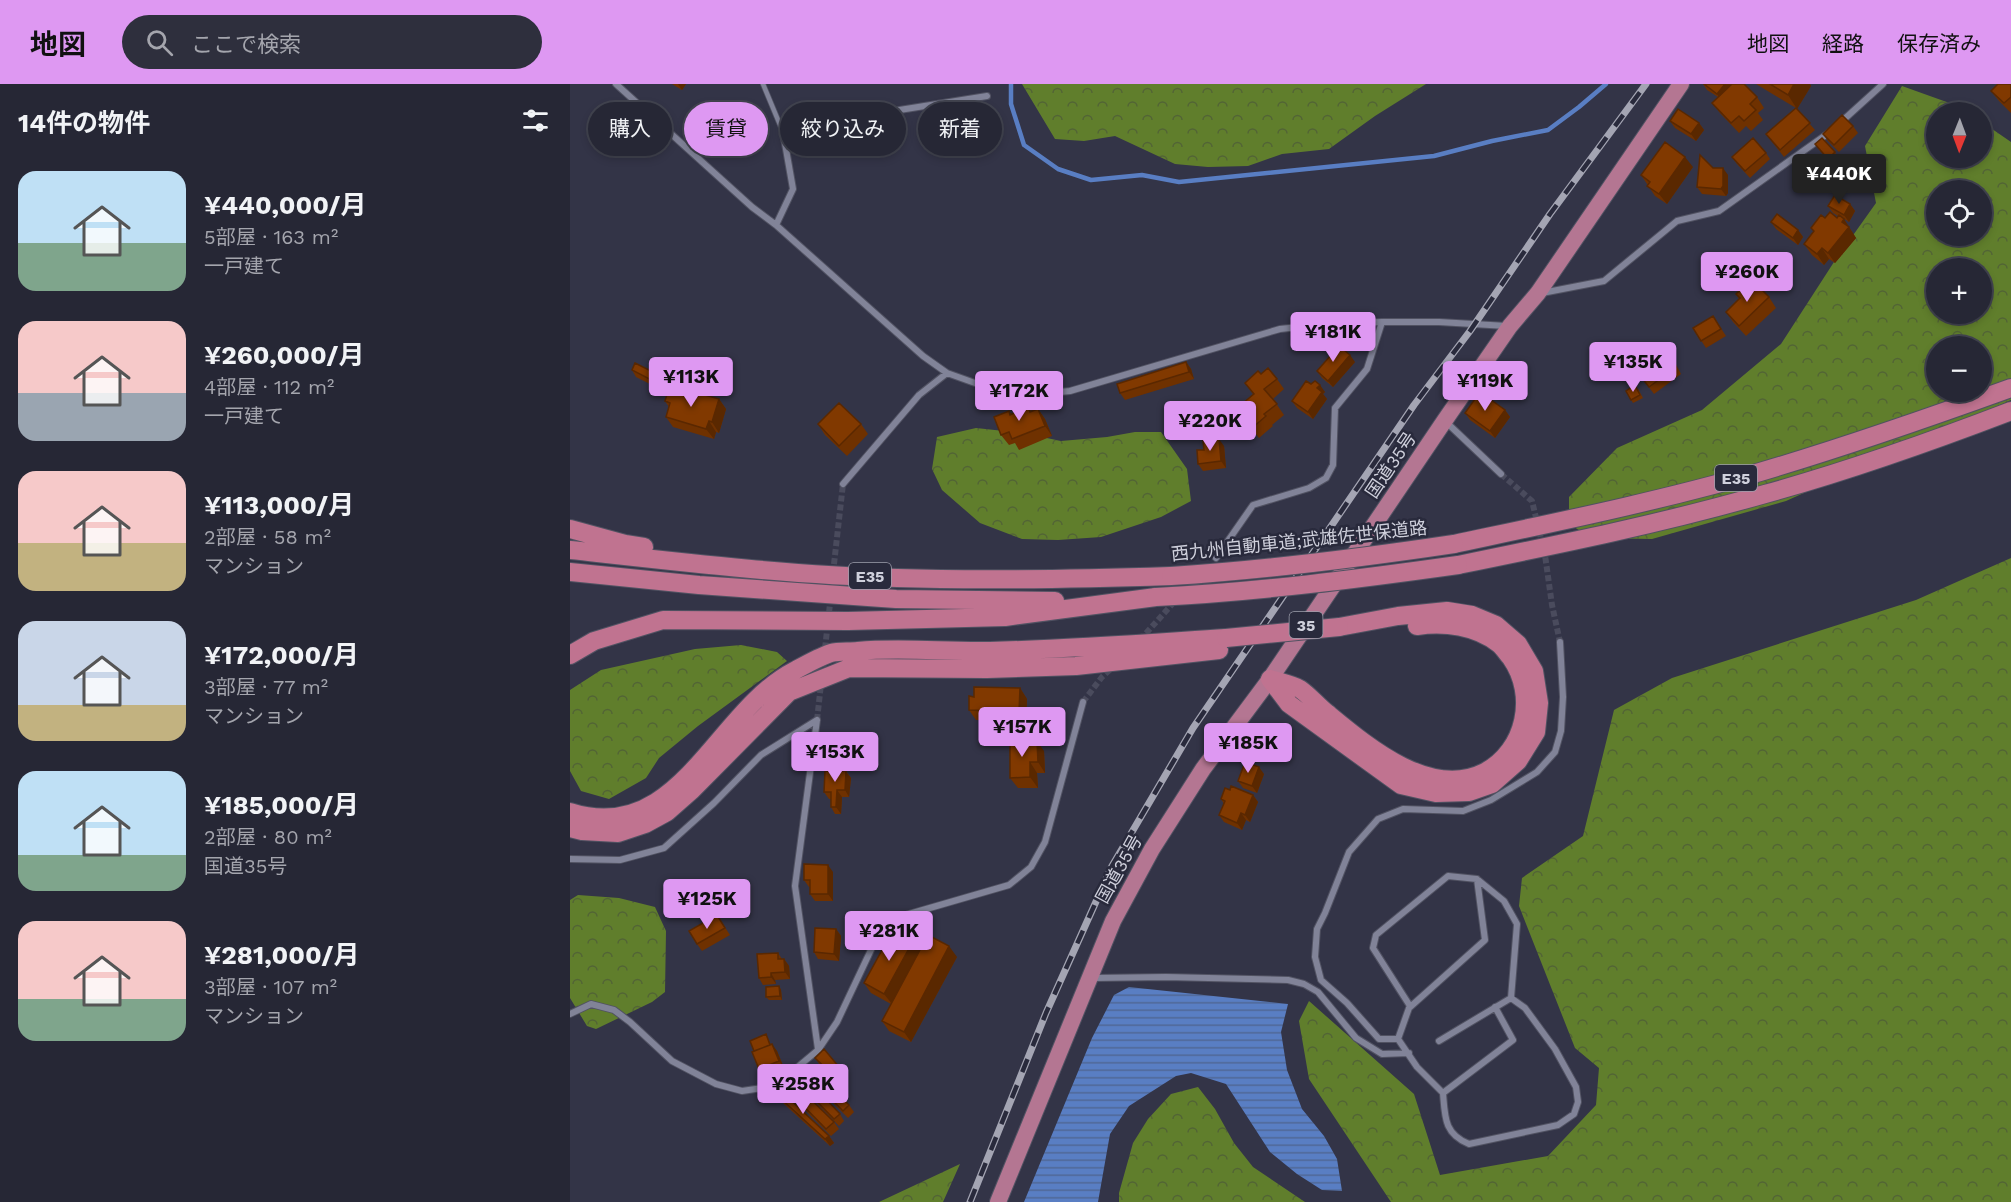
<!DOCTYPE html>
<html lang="ja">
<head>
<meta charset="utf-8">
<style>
  body { margin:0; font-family:"Work Sans","Noto Sans JP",sans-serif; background:#2e2f3d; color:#f1f3f6; height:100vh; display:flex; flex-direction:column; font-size:22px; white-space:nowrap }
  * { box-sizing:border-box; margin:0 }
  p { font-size:20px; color:#a4a5ad }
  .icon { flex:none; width:33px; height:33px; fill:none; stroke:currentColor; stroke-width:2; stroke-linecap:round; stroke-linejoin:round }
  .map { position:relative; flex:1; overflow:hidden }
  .sheet { display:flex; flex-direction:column; background:#262735; width:570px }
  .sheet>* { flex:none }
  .hud { position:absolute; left:18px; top:18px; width:570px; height:54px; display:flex; gap:12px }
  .needle { width:39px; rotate:181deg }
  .fabs { position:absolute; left:1356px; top:18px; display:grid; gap:12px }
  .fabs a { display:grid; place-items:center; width:66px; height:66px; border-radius:50%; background:#262735; box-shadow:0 3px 9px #0003,0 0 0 2px #424450; font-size:30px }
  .price { position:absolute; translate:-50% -51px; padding:0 14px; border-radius:6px; background:#de98f2; color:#111; font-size:20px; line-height:39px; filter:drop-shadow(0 2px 3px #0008) }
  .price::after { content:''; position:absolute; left:50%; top:36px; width:18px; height:14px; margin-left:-9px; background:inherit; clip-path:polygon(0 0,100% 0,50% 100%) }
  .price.current { background:#222; color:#fff }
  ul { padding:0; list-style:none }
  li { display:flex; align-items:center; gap:18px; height:150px; padding:0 18px }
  li span { display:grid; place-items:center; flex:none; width:168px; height:120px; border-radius:18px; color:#555 }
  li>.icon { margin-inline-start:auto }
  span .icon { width:72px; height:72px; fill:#fffc; stroke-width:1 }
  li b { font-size:26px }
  h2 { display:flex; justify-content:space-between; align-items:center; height:72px; padding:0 18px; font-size:26px }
  .tag { padding:0 21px; border-radius:27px; background:#262735; box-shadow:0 3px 9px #0003,0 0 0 2px #424450; font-size:21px; line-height:54px }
  .tag.current { background:#de98f2; color:#111 }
  header { display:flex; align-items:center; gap:36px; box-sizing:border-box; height:84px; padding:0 30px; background:#de98f2; color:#111 }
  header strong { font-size:28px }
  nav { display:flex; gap:33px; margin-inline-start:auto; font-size:21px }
  .search { width:420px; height:54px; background:#2e2f3d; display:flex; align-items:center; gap:15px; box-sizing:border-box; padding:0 21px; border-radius:33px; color:#a4a5ad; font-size:22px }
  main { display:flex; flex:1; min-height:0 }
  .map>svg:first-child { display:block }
</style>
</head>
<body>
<header>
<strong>地図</strong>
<div class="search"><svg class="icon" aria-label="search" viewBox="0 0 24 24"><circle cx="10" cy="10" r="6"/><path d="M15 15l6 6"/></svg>ここで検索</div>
<nav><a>地図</a><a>経路</a><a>保存済み</a></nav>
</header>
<main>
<section class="sheet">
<h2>14件の物件<svg class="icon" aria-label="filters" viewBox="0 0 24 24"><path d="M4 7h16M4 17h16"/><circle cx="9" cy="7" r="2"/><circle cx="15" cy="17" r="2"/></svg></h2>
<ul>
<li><span style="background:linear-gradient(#bfe0f5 60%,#7fa58c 0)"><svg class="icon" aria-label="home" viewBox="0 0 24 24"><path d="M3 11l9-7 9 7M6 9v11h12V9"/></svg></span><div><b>¥440,000/月</b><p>5部屋 · 163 m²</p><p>一戸建て</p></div></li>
<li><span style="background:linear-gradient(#f6c9c9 60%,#9aa5b1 0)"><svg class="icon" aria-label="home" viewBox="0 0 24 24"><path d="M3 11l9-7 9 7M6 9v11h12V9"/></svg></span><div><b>¥260,000/月</b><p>4部屋 · 112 m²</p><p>一戸建て</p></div></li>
<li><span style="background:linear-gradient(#f6c9c9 60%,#c2b280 0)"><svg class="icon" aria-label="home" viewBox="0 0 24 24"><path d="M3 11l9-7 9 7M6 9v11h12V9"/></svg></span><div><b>¥113,000/月</b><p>2部屋 · 58 m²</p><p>マンション</p></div></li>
<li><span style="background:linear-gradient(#c9d6e8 70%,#c2b280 0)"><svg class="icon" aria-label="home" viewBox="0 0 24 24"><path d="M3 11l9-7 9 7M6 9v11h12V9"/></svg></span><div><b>¥172,000/月</b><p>3部屋 · 77 m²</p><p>マンション</p></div></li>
<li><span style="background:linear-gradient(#bfe0f5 70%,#7fa58c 0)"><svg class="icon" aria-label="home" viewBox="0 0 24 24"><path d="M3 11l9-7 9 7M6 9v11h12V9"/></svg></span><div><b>¥185,000/月</b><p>2部屋 · 80 m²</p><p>国道35号</p></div></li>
<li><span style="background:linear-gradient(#f6c9c9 65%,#7fa58c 0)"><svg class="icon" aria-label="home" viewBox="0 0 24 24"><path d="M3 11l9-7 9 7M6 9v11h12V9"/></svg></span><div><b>¥281,000/月</b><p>3部屋 · 107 m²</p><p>マンション</p></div></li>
</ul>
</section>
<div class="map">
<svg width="1441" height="1118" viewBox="0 0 1441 1118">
  <defs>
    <pattern id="forest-crowns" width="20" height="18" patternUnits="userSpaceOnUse" patternTransform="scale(1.5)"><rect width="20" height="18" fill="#607e2c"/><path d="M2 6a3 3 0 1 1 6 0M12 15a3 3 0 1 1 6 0" fill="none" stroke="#526435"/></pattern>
    <pattern id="water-rules" width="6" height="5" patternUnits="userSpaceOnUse" patternTransform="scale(1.5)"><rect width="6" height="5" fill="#597ec3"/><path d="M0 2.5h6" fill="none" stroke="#506896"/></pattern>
  </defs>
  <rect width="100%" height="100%" fill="#333447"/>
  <path fill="url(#forest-crowns)" fill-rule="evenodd" d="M452 0H856L805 32 759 65 712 70 678 82 638 83 605 80 545 52 514 57 485 55Z
    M1332 2 1385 21 1397 28H1366V74H1412V38L1441 58V316L1216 417 1082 455 1022 454 999 440V413L1047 364 1132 326 1211 260 1264 178 1306 119 1295 62ZM1366 106H1412V152H1366ZM1366 184H1412V230H1366ZM1366 262H1412V308H1366Z
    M406 344 453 349 491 357 537 353 565 348H591L617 385 621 417 591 433 531 453 488 456 452 455 410 439 372 406 362 385 367 353Z
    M1441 474V1118H821L739 995 729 937 739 917 844 1010 870 1091 978 1072 1026 1021 1029 984 1005 964 949 822 952 794 1013 752 1044 626 1102 594 1346 516Z
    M171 561 207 568 217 577 128 642 89 674 76 694 39 715 11 707 0 687V606L31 586 125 565Z
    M8 811 49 814 85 823 96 847 95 908 82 918 26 945 17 942 0 914V816Z
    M628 1003 645 1025 664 1059 683 1083 735 1118H549V1109L563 1059 578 1035 601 1010Z
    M390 1080 373 1118H309Z"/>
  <path fill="url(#water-rules)" d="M559 903 718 920 711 948 717 986 732 1025 754 1052 767 1075 772 1107 752 1106 727 1090 700 1068 656 1000 621 989 606 992 559 1022 540 1050 528 1118H454L522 954 544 911Z"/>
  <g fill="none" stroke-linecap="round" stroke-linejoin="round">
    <path stroke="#597ec3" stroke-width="4.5" d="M441 0V20L454 61 488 85 521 96 572 91 609 98 864 72 922 57 978 46 1009 23 1036 0"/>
    <path stroke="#4a4b5d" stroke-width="6" stroke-dasharray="6 3" stroke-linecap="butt" d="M931 390 962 417 975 471 982 521 990 558
      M263 489 273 400
      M570 556 605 517
      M513 618 532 593 544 582
      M247 636 261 511"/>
    <defs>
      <path id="service" d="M193 0 213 48"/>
      <path id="minor" d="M46 0 182 123 206 141 353 272 377 289 433 309 469 310 500 307 710 245 757 240 812 238H869L937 242
        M1270 39 1313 0
        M206 141 223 105 213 48 267 36 417 12
        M972 209 1034 197 1107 137 1149 127 1260 48
        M875 337 931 390
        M273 400 349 311 377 289
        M646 474 683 421 739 404 756 394 763 381 765 324 797 285 812 238
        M247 636 225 802 248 965
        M0 775 50 776 94 764 144 719 191 671 247 636
        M907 795 915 856 839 924 828 955 847 983 873 1009C875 1033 874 1050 899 1060L988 1041 1004 1030 1008 1018 1006 1003 985 965 955 924 941 914
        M523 894 596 893 718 896 734 900 748 908 786 954 812 970 839 969
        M840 922 803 864 806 851 878 792 907 795 934 817 947 840 941 914 869 957
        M0 930 21 920 44 926 60 938 102 977 146 1000 172 1007 205 1002 248 966 267 938 308 851 332 832 439 801 461 783 475 758 513 618
        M828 955H809L777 919 751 896 745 873 747 845 755 829 779 768 808 735 833 725 893 727 921 716 967 688 985 668 991 647 993 613 990 558
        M873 1009 943 956 925 923"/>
      <path id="trunk" d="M428 1118 543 837 582 765 633 685 700 595 875 336 940 242 968 209 1111 0"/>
      <path id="motorway" d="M0 445 55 460 74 463
        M884 460C987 438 1090 417 1190 388 1275 363 1358 334 1441 304
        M0 466C109 478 218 491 327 494 419 497 510 495 601 492
        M888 481C991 460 1094 439 1195 410 1278 387 1360 358 1441 327
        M0 488 129 501 326 515 485 517
        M0 571 24 557 93 536 278 537 435 533 586 513
        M700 595 719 620 831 701 866 709 899 708 922 700 948 677 966 648 969 619 964 587 948 560 926 541 902 531 877 527 828 532 769 543
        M700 595C709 598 721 600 730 605 740 612 748 622 757 629 797 662 860 716 915 688 956 666 967 611 941 574 937 570 934 564 929 560 906 542 875 538 847 542
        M0 728C109 763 145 628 224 587 235 581 249 573 261 569 269 567 279 568 288 567 332 563 376 568 420 567 499 565 578 559 656 554
        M0 744 12 747 48 749 75 740 97 728 122 706 219 608 279 584 417 585 506 582 649 566"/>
    </defs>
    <use href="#service" stroke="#515262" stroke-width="6"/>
    <use href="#minor" stroke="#515262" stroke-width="8"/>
    <use href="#trunk" stroke="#515262" stroke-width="18"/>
    <use href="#motorway" stroke="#515262" stroke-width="20"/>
    <use href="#service" stroke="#818398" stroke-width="4.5"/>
    <use href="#minor" stroke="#818398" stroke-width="6"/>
    <use href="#trunk" stroke="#b47692" stroke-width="16"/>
    <use href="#motorway" stroke="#c07390" stroke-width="18"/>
    <defs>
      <path id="rail" d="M400 1118 476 929 542 782 623 644 844 321 900 247 980 130 1076 0"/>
    </defs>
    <use href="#rail" stroke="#a4a5b3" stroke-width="7"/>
    <use href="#rail" stroke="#292a3c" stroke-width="4.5" stroke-dasharray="14" stroke-linecap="butt"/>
    <defs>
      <path id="motorway-bridge" d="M601 492C696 486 790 474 884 460
        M586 513C687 508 788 495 888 481
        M656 554 769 543"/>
    </defs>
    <use href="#motorway-bridge" stroke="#515262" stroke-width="20" stroke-linecap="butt"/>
    <use href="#motorway-bridge" stroke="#c07390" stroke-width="18"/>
  </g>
  <path fill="#6f3100" d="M102 0H116L112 6Z
    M1133 0H1174L1187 13 1194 24 1188 29 1193 36 1181 47 1176 42 1169 49 1150 29 1142 19 1148 13 1137 6Z
    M1186 0H1240L1241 2 1227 25 1245 46 1214 73 1196 50 1226 24Z
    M1441 0V29L1429 17 1421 7Z
    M1100 37 1129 39 1134 46 1126 57 1105 44Z
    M1283 42 1288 49 1269 68 1258 57 1253 50Z
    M1247 63 1265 68 1267 72 1260 78Z
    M1196 69 1200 75 1180 94 1167 80 1162 73Z
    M1123 83 1097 120 1085 112 1071 91Z
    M1143 84 1158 91V109L1156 112 1132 110 1127 103Z
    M1280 120 1285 127 1279 138 1273 134 1286 154 1265 179 1259 175 1254 181 1242 171 1234 160 1244 148 1241 144 1255 134H1267L1268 132 1263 129 1258 122Z
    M1201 138 1228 146 1233 153 1228 161 1206 145Z
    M1166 210 1199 213 1206 224 1176 252 1163 238 1156 228 1169 215Z
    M1143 232 1156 252 1136 264 1123 244Z
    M1091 269 1101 271 1111 290 1084 310 1072 294 1074 292 1082 277Z
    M616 278 621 285 624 295 555 316 550 309Z
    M785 278 763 303 752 294 747 287Z
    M62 286 98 300 94 307 66 293Z
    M691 290 707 295 714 305 703 315 714 331 702 341 703 342 689 354 666 325 683 310 675 299Z
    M741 300 755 308 753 310 757 315 743 335 727 324 722 317Z
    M1068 305 1073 314 1063 319 1056 307Z
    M127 313 149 315 156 325 149 349 146 348 144 355 103 343 96 333 99 323 95 317Z
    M458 323 461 327 468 325 475 335 482 352 449 366 445 359 439 361 431 351 439 327 441 330Z
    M935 326 940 333 925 354 900 336 895 329Z
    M248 340H291L298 350 277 372 255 351Z
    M654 362 656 384 633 387 628 380Z
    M450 604 457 615 456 638 406 636 399 626 404 613Z
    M474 667 475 689H467L468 704H448L440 694Z
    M275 687H276L281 694 279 713H272L271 730H265L261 723V715H259L254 708Z
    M694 690 687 709 673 704 668 697Z
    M660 706 683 711 688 718 680 738 676 736 672 746 654 738 649 731 654 720 651 715Z
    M263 788V817H245L240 810V803H239L234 796Z
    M147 831 160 851 132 867 127 860Z
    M266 845 271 852 269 877 248 875 244 868Z
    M343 857 350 866 387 873 341 958 319 947 312 937 321 920 301 909 294 899Z
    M208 869 212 875H214L219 882 220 895 205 896 206 900 193 901 189 894Z
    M209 902 211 906 212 916H199L196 913Z
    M198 954 201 961 207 967 214 984 194 992 189 985Z
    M245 974 274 990 267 997 250 981Z
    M236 989 279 1021 284 1028 278 1034 240 996Z
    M228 998 270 1030 274 1037 269 1042 233 1005Z
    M215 1003 264 1038 269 1045 261 1052 219 1010Z
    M208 1012 259 1052 264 1059 260 1062 213 1019Z"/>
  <path fill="#5a2800" d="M108 0H116L112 6Z
    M1155 0H1162L1152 17 1147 10Z
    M1224 0H1240L1241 2 1227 25 1218 11Z
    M1129 39 1134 46 1126 57 1121 50Z
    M1115 73 1123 83 1097 120 1089 110Z
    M1153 84 1158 91V109L1156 112 1151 105Z
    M1280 120 1285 127 1279 138 1274 131Z
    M1274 135 1286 154 1265 179 1258 169Z
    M1228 146 1233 153 1228 161 1223 154Z
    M1252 164 1259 175 1254 181 1247 170Z
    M780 271 785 278 763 303 758 297Z
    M616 278 621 285 624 295 619 288Z
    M93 293 98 300 94 307 89 300Z
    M750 301 755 308 753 310 757 315 743 335 738 328 747 304Z
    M149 315 156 325 149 349 142 338Z
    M468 325 475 335 482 352 475 342Z
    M935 326 940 333 925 354 920 347Z
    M139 337 146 348 144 355 136 345Z
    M649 355 654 362 656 384 651 377Z
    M450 604 457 615 456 638 449 628Z
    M467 657 474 667 475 689 468 678Z
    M460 678 467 689 468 704 460 693Z
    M689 683 694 690 687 709 682 702Z
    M272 684 281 694 279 713 275 706Z
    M267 706 272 713 271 730 266 723Z
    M683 711 688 718 680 738 675 731Z
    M671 729 676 736 672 746 667 739Z
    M258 781 263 788V817L258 810Z
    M266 845 271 852 269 877 264 870Z
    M343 857 350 867 322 920 314 910Z
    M379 862 387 873 341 958 334 948Z
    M214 875 219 882 220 895 215 888Z
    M201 889 205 896 206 900 201 893Z
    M209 902 211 906 212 916 210 912Z
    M202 960 207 967 214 984 209 977Z
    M269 983 274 990 267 997 262 990Z
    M259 1052 264 1059 260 1062 255 1055Z"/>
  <path fill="#813900" stroke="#5a2800" stroke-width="1.5" d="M1134 0H1155L1147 10Z
    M1162 0H1174L1187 13 1180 20 1186 26 1174 37 1169 32 1161 39 1142 19Z
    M1200 0H1224L1218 11Z
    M1428 0H1441V13L1434 19 1421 7Z
    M1226 24 1240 39 1210 66 1196 50Z
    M1108 25 1129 39 1121 50 1100 37Z
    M1272 31 1283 42 1264 61 1253 50Z
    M1183 54 1196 69 1175 87 1162 73Z
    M1252 54 1265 68 1258 75 1245 60Z
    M1095 58 1115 73 1089 110 1077 102 1080 98 1071 91Z
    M1130 71 1143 84H1153V102L1151 105 1127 103Z
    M1265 111 1280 120 1274 131 1258 122Z
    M1260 128 1267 134 1269 131 1274 135 1272 138 1279 143 1258 169 1252 164 1247 170 1234 160 1244 147 1241 144 1251 131 1255 134Z
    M1207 130 1228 146 1223 154 1201 138Z
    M1183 197 1199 213 1169 242 1156 228 1170 214 1166 210 1177 199 1178 201Z
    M1143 232 1151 245 1131 257 1123 244Z
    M769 262 780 271 758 297 747 287Z
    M1096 264 1106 283 1079 303 1072 294 1074 292 1070 286 1082 277 1079 274 1089 267 1091 269Z
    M616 278 619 288 550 309 547 300Z
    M65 279 93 293 89 300 62 286Z
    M698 284 707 295 694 305 707 320 694 330 696 332 682 344 666 325 684 310 675 299 688 287 691 290Z
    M736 297 741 300 745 297 750 301 747 304 752 308 738 328 722 317Z
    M1065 301 1070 311 1061 316 1056 307Z
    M99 304 127 313 128 309 149 315 142 338 139 337 136 345 96 333 100 319 95 317Z
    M910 308 935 326 920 347 895 329Z
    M269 319 291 340 269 362 248 340Z
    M458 323 460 328 468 325 475 342 442 355 439 348 431 351 424 333 439 327 440 331Z
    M649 355 651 377 628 380 627 366H634L633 357Z
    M404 603 450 604 449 628 399 626V612L404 613Z
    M440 657H467L468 678H460V693L440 694Z
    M675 678 689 683 682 702 668 697Z
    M260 683 272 684V687H276L275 706H267L266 723H261V708H254L255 687H260Z
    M661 702 683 711 675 731 671 729 667 739 649 731 655 717 651 715 655 704 660 706Z
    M234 780 258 781V810H240V796H234Z
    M147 831 155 844 127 860 119 847Z
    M245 844 266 845 264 870 244 868Z
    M323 846 343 857 314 910 294 899Z
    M358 851 379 862 334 948 312 937Z
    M208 869V875H214L215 888 201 889V893L189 894 187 870Z
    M209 902 210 912 196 913V903Z
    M196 950 200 961 184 967 180 957Z
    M202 960 209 977 189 985 182 968Z
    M254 965 269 983 262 990 245 974Z
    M241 983 279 1021 273 1027 236 989Z
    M234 992 270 1030 264 1035 228 998Z
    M221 996 264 1038 256 1045 215 1003Z
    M212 1008 259 1052 255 1055 208 1012Z"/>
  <g text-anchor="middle" stroke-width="5" stroke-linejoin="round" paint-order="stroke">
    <g fill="#292a3c" stroke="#9d9eac" stroke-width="1.5">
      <rect x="1145" y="381" width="42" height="26" rx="4.5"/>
      <rect x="279" y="479" width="42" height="26" rx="4.5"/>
      <rect x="719.5" y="528" width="33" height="26" rx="4.5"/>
    </g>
    <g font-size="16" font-weight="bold" fill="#cfd0dc">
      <text x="1166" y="400">E35</text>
      <text x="300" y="498">E35</text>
      <text x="736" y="547">35</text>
    </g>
    <g font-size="18" fill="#cfd0dc" stroke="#292a3c">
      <text transform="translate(821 381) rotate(-56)" y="6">国道35号</text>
      <text transform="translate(729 457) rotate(-6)" y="6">西九州自動車道;武雄佐世保道路</text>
      <text transform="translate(549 785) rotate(-61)" y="6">国道35号</text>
    </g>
  </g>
</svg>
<div class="fabs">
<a><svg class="needle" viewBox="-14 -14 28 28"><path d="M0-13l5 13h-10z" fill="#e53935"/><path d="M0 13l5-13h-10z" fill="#a4a5ad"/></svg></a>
<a><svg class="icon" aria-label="locate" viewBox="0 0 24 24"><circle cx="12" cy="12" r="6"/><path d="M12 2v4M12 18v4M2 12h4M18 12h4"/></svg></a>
<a>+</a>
<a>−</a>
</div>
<b class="price current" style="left:1269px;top:121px">¥440K</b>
<b class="price" style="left:1177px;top:219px">¥260K</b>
<b class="price" style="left:763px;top:279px">¥181K</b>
<b class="price" style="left:1063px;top:309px">¥135K</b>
<b class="price" style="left:121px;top:324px">¥113K</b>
<b class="price" style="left:915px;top:328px">¥119K</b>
<b class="price" style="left:449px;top:338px">¥172K</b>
<b class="price" style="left:640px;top:368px">¥220K</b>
<b class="price" style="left:452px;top:674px">¥157K</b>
<b class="price" style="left:678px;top:690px">¥185K</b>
<b class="price" style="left:265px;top:699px">¥153K</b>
<b class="price" style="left:137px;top:846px">¥125K</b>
<b class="price" style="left:319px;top:878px">¥281K</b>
<b class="price" style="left:233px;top:1031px">¥258K</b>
<div class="hud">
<a class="tag">購入</a>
<a class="tag current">賃貸</a>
<a class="tag">絞り込み</a>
<a class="tag">新着</a>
</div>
</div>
</main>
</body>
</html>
